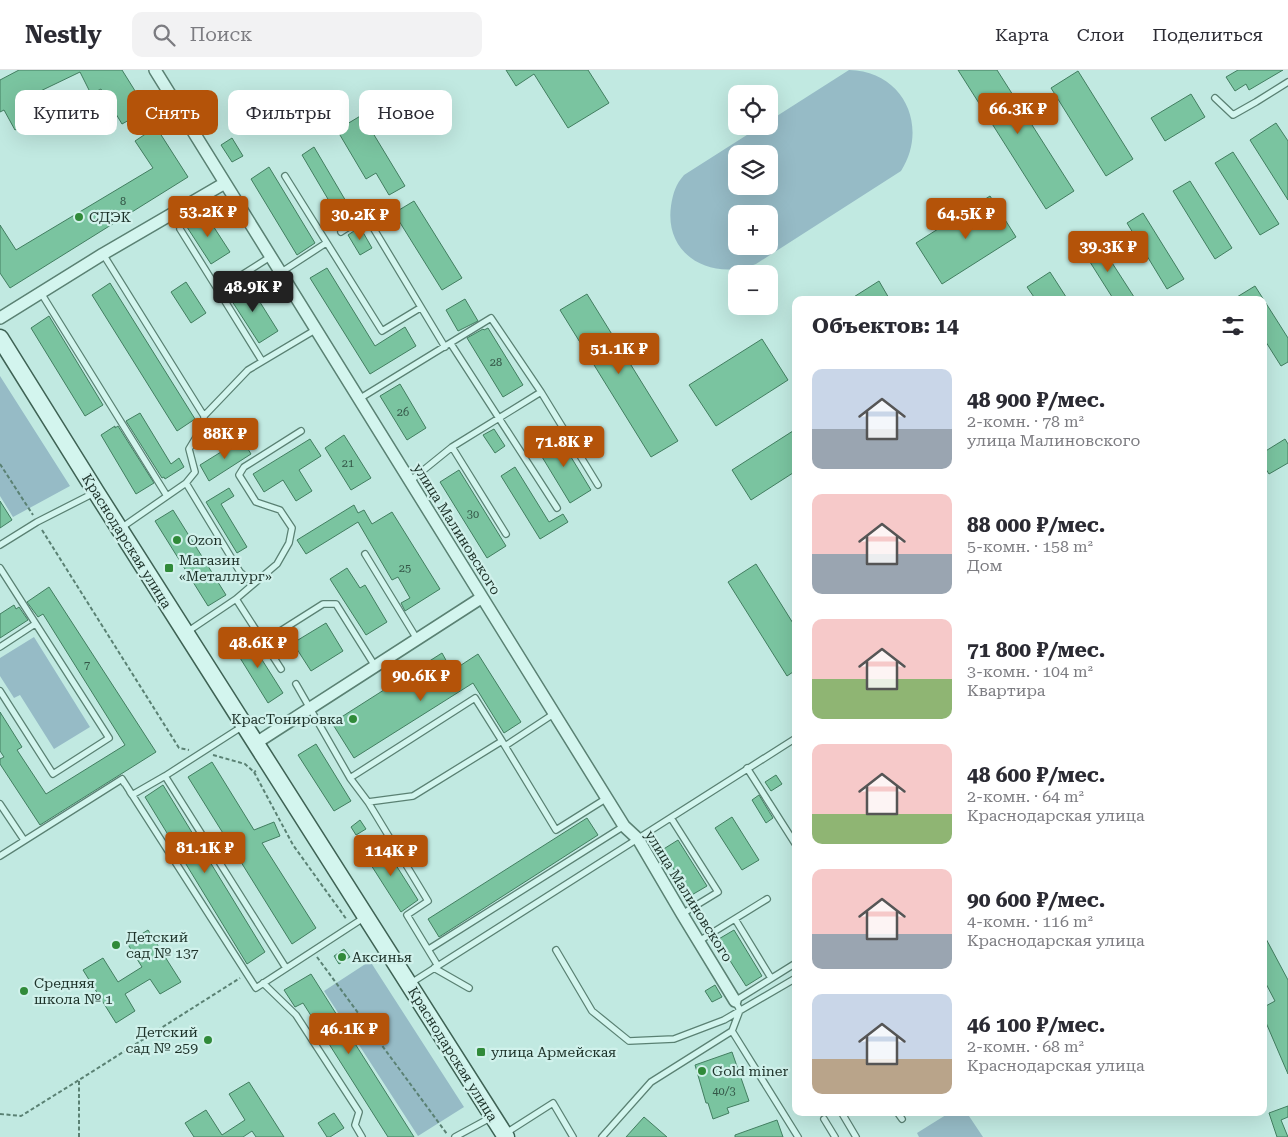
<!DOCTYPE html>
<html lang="ru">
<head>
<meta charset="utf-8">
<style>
  body { margin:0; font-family:"Roboto Serif",serif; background:#f2f2f3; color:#2b2b33; height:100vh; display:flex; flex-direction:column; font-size:19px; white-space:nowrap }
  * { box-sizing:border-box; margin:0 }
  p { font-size:16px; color:#7c7c81 }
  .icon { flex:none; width:28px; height:28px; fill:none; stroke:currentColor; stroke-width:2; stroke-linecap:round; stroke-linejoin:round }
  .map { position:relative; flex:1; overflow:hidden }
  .panel { position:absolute; left:792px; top:226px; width:475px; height:820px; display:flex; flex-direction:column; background:#fff; border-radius:10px; box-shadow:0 5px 20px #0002 }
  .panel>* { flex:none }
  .banner { position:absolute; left:15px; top:20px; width:475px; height:45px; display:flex; gap:10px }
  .tools { position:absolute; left:728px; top:15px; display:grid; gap:10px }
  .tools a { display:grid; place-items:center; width:50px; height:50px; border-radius:10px; background:#fff; box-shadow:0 5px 20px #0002; font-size:25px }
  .price { position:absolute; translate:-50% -42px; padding:0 11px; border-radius:5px; background:#b45309; color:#fff; font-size:16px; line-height:32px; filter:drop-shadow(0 1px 2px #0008) }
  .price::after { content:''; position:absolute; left:50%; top:30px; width:15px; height:11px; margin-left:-8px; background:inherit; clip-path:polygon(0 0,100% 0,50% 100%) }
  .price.active { background:#222; color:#fff }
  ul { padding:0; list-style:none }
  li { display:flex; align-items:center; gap:15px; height:125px; padding:0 20px }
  li span { display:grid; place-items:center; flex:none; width:140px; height:100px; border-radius:10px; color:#555 }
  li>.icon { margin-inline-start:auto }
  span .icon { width:60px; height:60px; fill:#fffc; stroke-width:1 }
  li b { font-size:21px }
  h2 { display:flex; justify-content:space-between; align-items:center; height:60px; padding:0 20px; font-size:21px }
  .pill { padding:0 18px; border-radius:10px; background:#fff; box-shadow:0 5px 20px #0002; font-size:18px; line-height:45px }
  .pill.active { background:#b45309; color:#fff }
  header { display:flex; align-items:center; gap:30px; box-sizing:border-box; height:70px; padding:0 25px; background:#fff; border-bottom:1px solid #e1e1e2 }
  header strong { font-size:24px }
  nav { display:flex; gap:28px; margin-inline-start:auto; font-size:18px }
  .search { width:350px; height:45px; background:#f2f2f3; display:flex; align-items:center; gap:12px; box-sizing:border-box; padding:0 18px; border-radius:10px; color:#7c7c81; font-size:19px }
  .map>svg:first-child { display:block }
</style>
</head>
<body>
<header>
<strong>Nestly</strong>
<div class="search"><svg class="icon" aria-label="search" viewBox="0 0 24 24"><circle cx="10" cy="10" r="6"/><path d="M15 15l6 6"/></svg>Поиск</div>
<nav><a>Карта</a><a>Слои</a><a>Поделиться</a></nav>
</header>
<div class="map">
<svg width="1288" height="1067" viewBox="0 0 1288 1067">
  <rect width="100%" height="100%" fill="#c1e9e1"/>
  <path fill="#96bbc6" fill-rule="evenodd" d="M849 0C904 1 929 57 901 101L756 194C713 211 664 187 671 136 673 123 676 114 684 105L761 56H769V51ZM736 84H769V116H736ZM736 144H769V176H736Z
    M0 306 70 416 13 447 0 426Z
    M34 567 90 657 54 679 20 625 14 628 0 606V588Z
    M370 891 464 1037 418 1066 324 921Z
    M949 1043H967L983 1067H919L917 1063Z"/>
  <path fill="#7ac4a0" stroke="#427e60" d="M19 0H122L147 40 122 54 101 19 91 24 80 2 28 27 38 47 15 60 4 40 0 42V10Z
    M506 0H588L609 33 568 58 534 4 516 16Z
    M958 0H997L1074 121 1046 139Z
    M1238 0H1283L1249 20 1246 14 1235 21 1226 7Z
    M1078 1 1133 89 1106 106 1051 18Z
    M1191 24 1205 47 1165 71 1151 48Z
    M362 45 405 116 389 125 376 103 366 109 337 60Z
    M1276 53 1288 71V130L1250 70Z
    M156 57 188 107 10 218 0 203V155L16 180 153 98 135 71Z
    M232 68 243 86 232 92 221 75Z
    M314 77 347 133 335 141 302 85Z
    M1233 82 1279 154 1260 165 1215 93Z
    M269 97 315 173 297 185 251 109Z
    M1190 111 1232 178 1215 189 1173 121Z
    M990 126 1016 167 942 214 916 173Z
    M414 131 462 208 442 220 394 143Z
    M204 142 230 182 211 194 185 154Z
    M1143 143 1184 209 1167 219 1127 153Z
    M360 157 372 178 360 185 348 165Z
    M1098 171 1136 230H1114L1083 181Z
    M327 198 375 276 405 257 416 276 370 304 310 208Z
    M1050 202 1068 230H1036L1027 217Z
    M879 211 890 230H849Z
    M186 212 206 243 191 253 171 222Z
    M110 213 195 349 177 361 92 225Z
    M248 213 278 261 259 273 228 225Z
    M1255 216 1288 268V292L1281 296 1264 269V230H1232Z
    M587 224 678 371 651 387 560 240Z
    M465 229 478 251 458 261 446 240Z
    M49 246 103 335 85 346 31 258Z
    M488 258 523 315 503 327 467 268 483 259 484 260Z
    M762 269 788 310 716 356 689 315Z
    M400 314 426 358 407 370 380 326Z
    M140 343 171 394 179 388 184 397 165 409 164 407 162 408 126 351Z
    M115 356V358L118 356 154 413 136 424 101 365Z
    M494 359 505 376 495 383 483 365Z
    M796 359V401L751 430 732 400Z
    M557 364 591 420 570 433 536 377Z
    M344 365 371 408 351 420 325 378Z
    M242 369 251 384 209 411 200 395Z
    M310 369 321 386 299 400 312 421 296 431 283 410 264 422 253 404Z
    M1285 369 1288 374V393L1269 404 1264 396V382Z
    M515 397 549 452 563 444 568 452 540 469 501 406Z
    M459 400 506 476 487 488 440 412Z
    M229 418 234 426 221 434 247 477 237 483 206 432Z
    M0 431 12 450 0 458Z
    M354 435 358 443 364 440 372 454 392 442 440 519 405 541 401 533 410 528 398 507 392 510 358 452 306 484 297 470Z
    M173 440 226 525 208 536 155 451Z
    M756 494 796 558V600L787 606 728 512Z
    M347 498 360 518 365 515 387 552 366 565 330 509Z
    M49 517 156 682 40 755 0 694V689L4 687 0 681V642L22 677 17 680 46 724 125 675 43 544 38 547 27 532Z
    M14 535 16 539 19 537 28 550 0 568V544Z
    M326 553 343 581 311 601 293 573Z
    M247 566 283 623 268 633 232 575Z
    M442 583 452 601 478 584 521 652 504 663 473 613 354 688 332 653Z
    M316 674 351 731 334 741 298 685Z
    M212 692 254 760 274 752 280 766 262 773 316 858 292 874 188 707Z
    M776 705 782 714 771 721 765 712Z
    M163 715 265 882 247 894 145 727Z
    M759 725 773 748 766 753 752 730Z
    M732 747 759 790 742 800 715 758Z
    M587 748 598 765 439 867 428 849Z
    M360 750 366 759 356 765 351 757Z
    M678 770 707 816 690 826 662 780Z
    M382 773 418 830 401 842 364 784Z
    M148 860 181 912 160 924 150 909 125 924 135 941 116 953 83 900 103 888 118 912 142 897 127 873Z
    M734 860 762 906 746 916 717 870Z
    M1264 865 1288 910V1004L1264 948V937L1275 931 1264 910Z
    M344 879 350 887 339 894 334 886Z
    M311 904 414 1067H388L303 933 295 937 284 920Z
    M715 915 722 927 712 932 705 921Z
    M732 982 749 1031 727 1038 729 1043 713 1049 708 1033H706L695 995Z
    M249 1012 284 1067H256L252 1061 243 1067H194L185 1053 206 1040 222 1065 245 1050 229 1024Z
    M1288 1036V1047L1281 1050 1288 1067H1277L1269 1043Z
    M334 1043 344 1058 330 1067H327L318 1053Z
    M644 1047 667 1067H626Z
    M777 1050 783 1067H735V1065Z"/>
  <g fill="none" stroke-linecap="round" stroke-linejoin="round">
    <defs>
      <path id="service" d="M1215 28 1233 45 1256 32 1288 12
        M285 106 382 261 420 238
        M180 159 218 220
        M341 162 366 146 445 277
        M103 184 204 346V354L189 379 195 402 186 413 121 458
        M280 203 326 173
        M41 223 167 426
        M451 274 557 438
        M262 291 218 220 270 187
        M359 329 491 248 541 322
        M204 346 248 300 315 260
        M452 377 506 464
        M410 411 452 377 541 322 598 415
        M186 413 240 502 253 513
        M0 475 37 452 94 423
        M365 484 417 569
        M0 498 109 668 53 704 0 621
        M236 529 281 599
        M187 562 236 529 277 494 289 473 292 458 280 440 256 432 239 405 244 397 301 361
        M263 572 323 534H336L375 596
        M0 577 35 554
        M296 614 350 708
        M502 671 413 726 368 732 350 708 475 628 502 671 505 676 555 643
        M505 676 556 760 607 728
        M747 698 796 775
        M165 706 286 898
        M122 709 256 918 365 847
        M130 722 132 725 165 706 243 656
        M368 732 428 831 407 845 438 896
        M0 734 24 770
        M671 748 718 822 682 844
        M0 786 122 709 124 713
        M735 849 771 908
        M699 871 767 829
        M429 879 624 756
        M556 880 592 941 629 971 674 969 724 950 796 908
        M796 893 735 931 740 940 732 961 798 1067
        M434 898 469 918
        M263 913 296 945 359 1042 355 1055 362 1067
        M411 913 796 668
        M897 1042 902 1049
        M843 1045 856 1067
        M824 1049 835 1067
        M506 1063 553 1033 573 1067
        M455 1067 490 1048
        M602 1067 651 1012 732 961"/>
      <path id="minor" d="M155 0 624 756 638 769 682 844 735 931
        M0 248 103 184 225 113
        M256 673 481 528"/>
      <path id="secondary" d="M0 268 96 422 506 1067"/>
    </defs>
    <use href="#service" stroke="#5a8173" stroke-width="8"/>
    <use href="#minor" stroke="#5a8173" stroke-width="14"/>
    <use href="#secondary" stroke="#3e6254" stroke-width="19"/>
    <path stroke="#5a8173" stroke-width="2" stroke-dasharray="4 2.5" stroke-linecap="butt" d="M0 394 33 445
      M42 460 179 678 189 680
      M213 685 245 694 254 702 256 701
      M254 702 293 775 347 850
      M317 887 447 1064
      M0 1044 21 1046 79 1010
      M79 1067V1010L240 908"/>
    <use href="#service" stroke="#d3f5ee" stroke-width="5.5"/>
    <use href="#minor" stroke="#d3f5ee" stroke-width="11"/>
    <use href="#secondary" stroke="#d3f5ee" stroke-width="16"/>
  </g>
  <g fill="#308a39" stroke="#d0f1eb" stroke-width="2">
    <circle cx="79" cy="147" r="5"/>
    <circle cx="177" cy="470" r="5"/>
    <rect x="164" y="493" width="10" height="10" rx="2.5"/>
    <circle cx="353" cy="649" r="5"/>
    <circle cx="116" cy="875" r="5"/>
    <circle cx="342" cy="887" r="5"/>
    <circle cx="24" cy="921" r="5"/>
    <circle cx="208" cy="970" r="5"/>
    <rect x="476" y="977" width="10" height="10" rx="2.5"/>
    <circle cx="702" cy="1001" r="5"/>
  </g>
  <g text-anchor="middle" stroke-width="4.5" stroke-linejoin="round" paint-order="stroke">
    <g font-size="11" fill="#345647">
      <text x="123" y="135">8</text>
      <text x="496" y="296">28</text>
      <text x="403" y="346">26</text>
      <text x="348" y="397">21</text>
      <text x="473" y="448">30</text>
      <text x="405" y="502">25</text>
      <text x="87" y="599">7</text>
      <text x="724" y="1025">40/3</text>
    </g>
    <g font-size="14" fill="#1d3229" stroke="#d0f1eb" text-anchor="start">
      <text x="89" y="152">СДЭК</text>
      <text x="187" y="475">Ozon</text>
      <text x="179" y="495">Магазин<tspan x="179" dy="16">«Металлург»</tspan></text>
      <text x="343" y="654" text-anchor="end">КрасТонировка</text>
      <text x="126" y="872">Детский<tspan x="126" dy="16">сад № 137</tspan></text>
      <text x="352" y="892">Аксинья</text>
      <text x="34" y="918">Средняя<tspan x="34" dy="16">школа № 1</tspan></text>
      <text x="198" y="967" text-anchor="end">Детский<tspan x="198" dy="16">сад № 259</tspan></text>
      <text x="491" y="987">улица Армейская</text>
      <text x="712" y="1006">Gold miner</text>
    </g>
    <g font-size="14" fill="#1d3229" stroke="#d0f1eb">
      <text transform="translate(457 459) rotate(58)" y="5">улица Малиновского</text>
      <text transform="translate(127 471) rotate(58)" y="5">Краснодарская улица</text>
      <text transform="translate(689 826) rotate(58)" y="5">улица Малиновского</text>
      <text transform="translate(453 984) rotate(58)" y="5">Краснодарская улица</text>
    </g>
  </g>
</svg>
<div class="tools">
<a><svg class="icon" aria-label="locate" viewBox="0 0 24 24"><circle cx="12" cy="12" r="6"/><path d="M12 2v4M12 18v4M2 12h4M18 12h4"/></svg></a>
<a><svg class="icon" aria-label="layers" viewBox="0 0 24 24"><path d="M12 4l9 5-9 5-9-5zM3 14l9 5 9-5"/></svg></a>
<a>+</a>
<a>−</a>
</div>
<b class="price" style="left:1018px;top:65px">66.3K ₽</b>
<b class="price" style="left:208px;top:168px">53.2K ₽</b>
<b class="price" style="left:966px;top:170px">64.5K ₽</b>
<b class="price" style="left:360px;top:171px">30.2K ₽</b>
<b class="price" style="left:1108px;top:203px">39.3K ₽</b>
<b class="price active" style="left:253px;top:243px">48.9K ₽</b>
<b class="price" style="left:619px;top:305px">51.1K ₽</b>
<b class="price" style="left:225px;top:390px">88K ₽</b>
<b class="price" style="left:564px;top:398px">71.8K ₽</b>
<b class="price" style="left:258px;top:599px">48.6K ₽</b>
<b class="price" style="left:421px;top:632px">90.6K ₽</b>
<b class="price" style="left:205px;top:804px">81.1K ₽</b>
<b class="price" style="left:391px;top:807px">114K ₽</b>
<b class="price" style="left:349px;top:985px">46.1K ₽</b>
<div class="banner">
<a class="pill">Купить</a>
<a class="pill active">Снять</a>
<a class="pill">Фильтры</a>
<a class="pill">Новое</a>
</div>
<section class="panel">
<h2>Объектов: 14<svg class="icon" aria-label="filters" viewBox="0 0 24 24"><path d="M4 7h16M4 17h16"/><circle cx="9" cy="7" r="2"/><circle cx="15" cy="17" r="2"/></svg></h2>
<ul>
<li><span style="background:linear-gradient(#c9d6e8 60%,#9aa5b1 0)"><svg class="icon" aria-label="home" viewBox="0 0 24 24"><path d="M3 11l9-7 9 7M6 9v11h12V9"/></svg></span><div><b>48 900 ₽/мес.</b><p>2-комн. · 78 m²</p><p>улица Малиновского</p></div></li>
<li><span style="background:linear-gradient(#f6c9c9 60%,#9aa5b1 0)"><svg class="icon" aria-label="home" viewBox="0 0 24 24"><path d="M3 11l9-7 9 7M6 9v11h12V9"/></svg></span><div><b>88 000 ₽/мес.</b><p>5-комн. · 158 m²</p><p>Дом</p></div></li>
<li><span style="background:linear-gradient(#f6c9c9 60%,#8fb573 0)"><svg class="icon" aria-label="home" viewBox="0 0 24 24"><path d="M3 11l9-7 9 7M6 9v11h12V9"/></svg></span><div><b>71 800 ₽/мес.</b><p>3-комн. · 104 m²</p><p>Квартира</p></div></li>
<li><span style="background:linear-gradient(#f6c9c9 70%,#8fb573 0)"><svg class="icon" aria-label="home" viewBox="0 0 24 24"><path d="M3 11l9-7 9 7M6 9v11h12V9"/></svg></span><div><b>48 600 ₽/мес.</b><p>2-комн. · 64 m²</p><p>Краснодарская улица</p></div></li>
<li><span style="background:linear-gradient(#f6c9c9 65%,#9aa5b1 0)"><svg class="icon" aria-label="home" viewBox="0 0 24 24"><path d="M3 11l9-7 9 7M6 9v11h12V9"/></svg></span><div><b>90 600 ₽/мес.</b><p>4-комн. · 116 m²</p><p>Краснодарская улица</p></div></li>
<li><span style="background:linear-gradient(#c9d6e8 65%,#b9a48a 0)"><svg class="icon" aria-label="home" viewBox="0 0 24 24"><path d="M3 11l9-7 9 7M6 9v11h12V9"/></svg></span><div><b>46 100 ₽/мес.</b><p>2-комн. · 68 m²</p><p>Краснодарская улица</p></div></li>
</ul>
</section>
</div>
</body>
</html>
